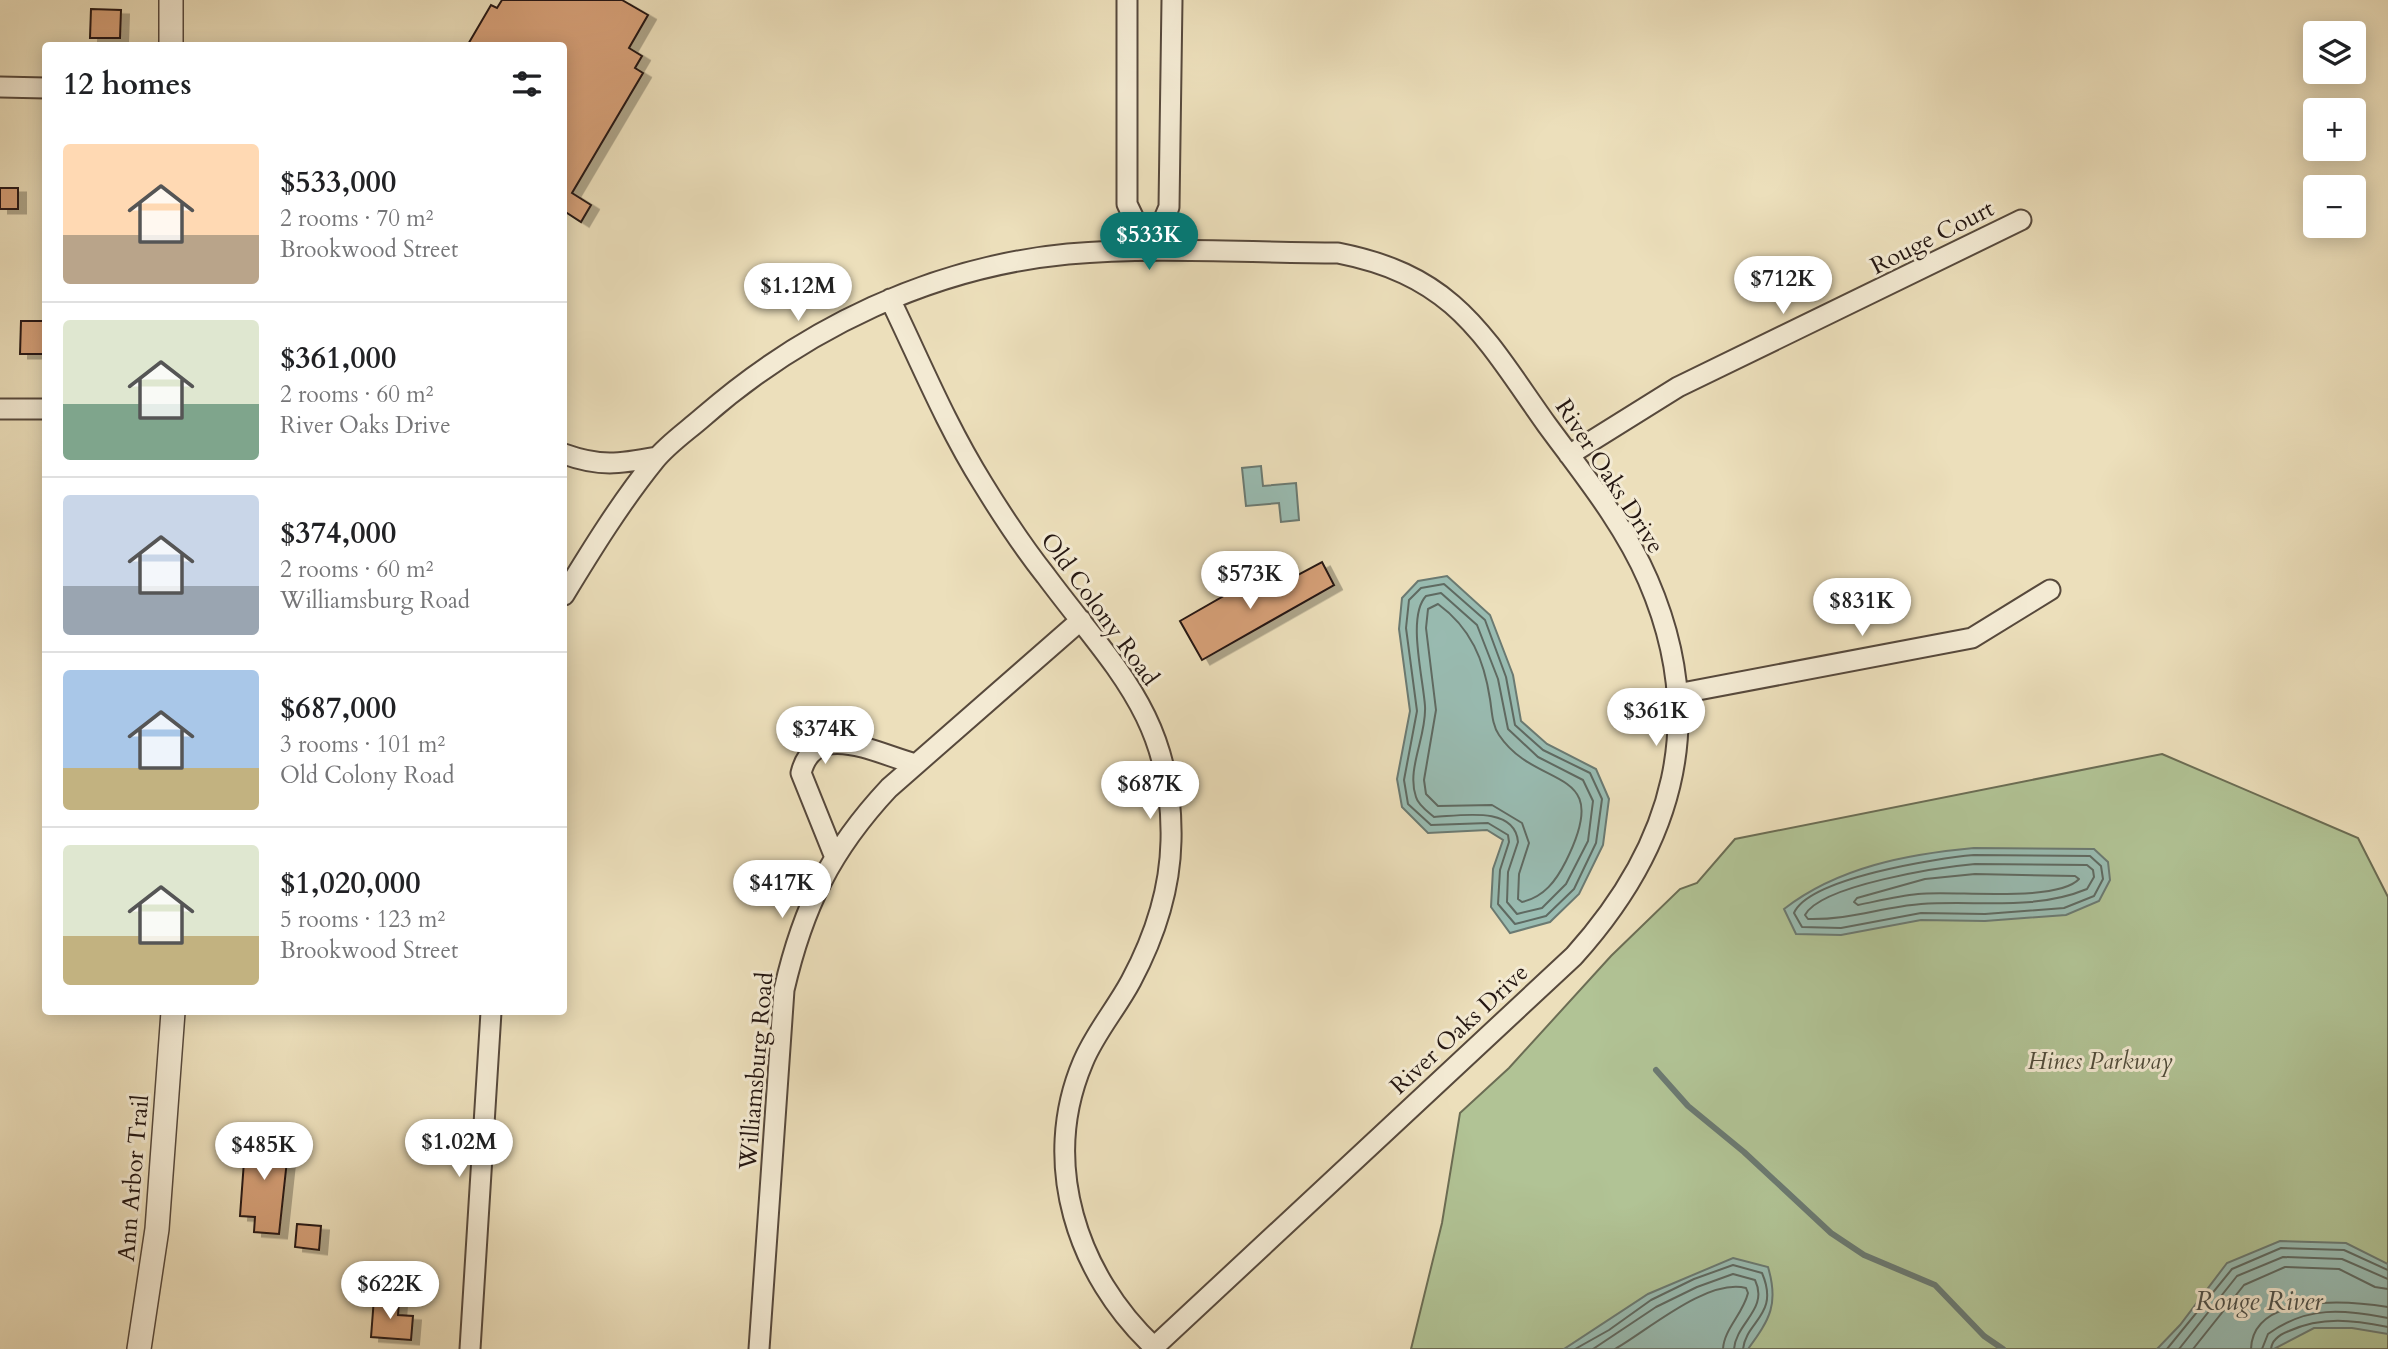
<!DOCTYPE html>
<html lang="en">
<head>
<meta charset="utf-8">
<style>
  body { margin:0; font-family:Cardo,serif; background:#f2f2f2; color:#202124; height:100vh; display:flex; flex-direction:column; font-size:26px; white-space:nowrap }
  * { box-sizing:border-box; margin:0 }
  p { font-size:23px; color:#757577 }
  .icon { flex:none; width:38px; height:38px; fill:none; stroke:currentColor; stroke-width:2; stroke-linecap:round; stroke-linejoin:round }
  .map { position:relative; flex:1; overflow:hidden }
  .side { position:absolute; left:42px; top:42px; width:525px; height:973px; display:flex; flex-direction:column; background:#fff; border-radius:7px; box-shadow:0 4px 18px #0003 }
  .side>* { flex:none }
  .buttons { position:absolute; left:2303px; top:21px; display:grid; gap:14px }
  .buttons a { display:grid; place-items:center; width:63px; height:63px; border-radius:7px; background:#fff; box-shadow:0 4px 18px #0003; font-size:35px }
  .price { position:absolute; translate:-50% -60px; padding:0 16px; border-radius:24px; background:#fff; color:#222; font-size:23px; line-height:46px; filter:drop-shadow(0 2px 4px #0008) }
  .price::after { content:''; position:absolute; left:50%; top:42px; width:21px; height:16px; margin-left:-10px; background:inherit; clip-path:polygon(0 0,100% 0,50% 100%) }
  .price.on { background:#0f766e; color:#fff }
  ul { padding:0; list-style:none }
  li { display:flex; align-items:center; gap:21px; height:175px; padding:0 21px }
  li+li { border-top:2px solid #e0e0e0 }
  li span { display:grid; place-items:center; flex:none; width:196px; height:140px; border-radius:7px; color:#555 }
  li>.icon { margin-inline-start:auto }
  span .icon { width:84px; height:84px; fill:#fffc; stroke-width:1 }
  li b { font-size:30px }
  h2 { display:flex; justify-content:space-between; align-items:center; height:84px; padding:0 21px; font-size:30px }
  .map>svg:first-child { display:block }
</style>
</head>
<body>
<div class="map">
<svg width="2388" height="1349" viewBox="0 0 2388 1349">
  <defs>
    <filter id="shadow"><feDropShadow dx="8" dy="4.5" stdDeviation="0" flood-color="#0004"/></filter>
  </defs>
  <rect width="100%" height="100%" fill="#ecdfbb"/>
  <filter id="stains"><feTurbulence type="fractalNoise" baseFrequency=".00286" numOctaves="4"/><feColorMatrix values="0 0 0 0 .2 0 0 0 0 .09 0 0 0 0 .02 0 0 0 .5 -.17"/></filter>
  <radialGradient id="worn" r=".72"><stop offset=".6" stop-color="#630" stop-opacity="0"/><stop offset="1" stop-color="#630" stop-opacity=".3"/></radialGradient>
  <path fill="#b1c395" stroke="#6b6d54" stroke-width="2" d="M2162 754 2358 838 2388 897V1349H1411L1442 1223 1460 1113 1509 1068 1611 956 1680 889 1697 883 1735 839Z"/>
  <path fill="#99bcb2" stroke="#6b7a72" stroke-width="2" d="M1261 466 1263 486 1296 483 1299 520 1281 522 1279 503 1246 506 1242 468Z
    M1447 576 1490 615 1513 675 1521 721 1547 744 1596 769 1609 799 1603 845 1579 894 1550 922 1510 933 1491 907 1493 869 1503 840 1487 830 1428 833 1402 807 1397 779 1410 711 1399 629 1402 598 1418 581Z
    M1974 848 2094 849 2108 862 2110 880 2099 901 2066 915 1985 921 1921 920 1841 935 1796 934 1784 909C1838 867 1908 854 1974 848Z
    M2280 1241 2346 1243 2388 1264V1334L2352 1328H2314L2274 1349H2157L2180 1325 2227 1263Z
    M1733 1258 1768 1267C1779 1304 1770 1319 1748 1349H1564L1648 1294Z"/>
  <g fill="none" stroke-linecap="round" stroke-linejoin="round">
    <path stroke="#5f6a62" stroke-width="2" d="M1444 584 1485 620 1506 677 1515 725 1543 750 1590 773 1602 799 1596 843 1574 889 1546 916 1515 924 1498 904 1500 870 1509 842 1508 835 1488 823 1431 825 1408 804 1404 780 1417 711 1406 628 1409 600 1421 588Z
      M1441 593 1477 625 1498 679 1508 729 1538 757 1583 780 1593 801 1588 841 1566 884 1542 908 1517 914 1507 902 1508 872 1518 842C1515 805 1459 816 1434 817 1428 812 1418 805 1416 797 1406 769 1427 736 1425 706 1423 677 1407 616 1426 596Z
      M1438 604C1471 628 1484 660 1490 699 1492 711 1492 725 1499 735 1537 792 1615 763 1566 861 1556 881 1544 897 1522 902L1518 899 1519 874 1529 843 1522 823 1492 805 1438 806 1426 794 1424 780 1436 710 1426 628 1428 609Z
      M1974 855 2090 856 2101 866 2103 879 2094 896 2064 908 1985 914 1921 913 1841 928 1802 927 1794 913C1809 878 1938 858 1974 855Z
      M1975 864 2087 865 2093 870 2094 877 2087 889C2034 911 1977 900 1921 904 1882 907 1850 920 1808 919L1805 915C1821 885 1941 867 1975 864Z
      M1975 874 2075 876 2079 879C2057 903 1951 890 1918 894 1898 896 1878 901 1858 905L1854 902 1857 898 1925 879Z
      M1575 1349 1609 1330 1651 1300 1694 1279 1733 1265 1762 1273C1780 1315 1746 1321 1743 1349
      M1593 1349 1656 1307 1697 1287 1733 1274 1755 1280C1769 1309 1736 1323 1734 1349
      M1615 1349C1647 1331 1707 1278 1746 1288L1748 1293C1743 1314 1724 1329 1723 1349
      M2167 1349 2232 1269 2281 1248 2344 1250 2388 1270
      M2179 1349 2237 1276 2283 1257 2342 1259 2388 1279
      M2193 1349 2244 1285 2285 1267 2339 1269 2375 1287 2388 1289
      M2251 1349C2253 1292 2352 1301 2388 1307
      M2262 1349 2268 1334C2308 1305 2343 1310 2388 1318
      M2271 1349C2272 1339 2281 1334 2289 1331 2322 1316 2353 1320 2388 1327"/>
    <path stroke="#6b7a72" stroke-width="6" d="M1656 1070 1688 1106 1744 1152 1831 1233 1864 1255 1935 1285 1984 1336 2003 1349"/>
  </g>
  <path fill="#d6a078" stroke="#251712" stroke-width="2" filter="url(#shadow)" d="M502 0H622L648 15 629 48 642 56 635 68 643 73 572 193 591 205 581 222 564 211V46H467L491 5 497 8Z
    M91 9 121 10 120 38H90Z
    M0 188H18V209H0Z
    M21 321H44V354H20Z
    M1322 562 1334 585 1202 660 1180 621 1243 585 1251 600Z
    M246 1134 280 1137 279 1150 288 1151 279 1234 254 1232 255 1217 240 1216Z
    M297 1224 321 1226 319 1250 295 1247Z
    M374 1298 399 1301 398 1315 413 1316 411 1340 371 1337Z"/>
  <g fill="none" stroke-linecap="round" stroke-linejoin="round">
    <defs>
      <path id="minor" d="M1127 0V204L1150 252 1169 207 1172 0
        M0 87 46 88
        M890 299C920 361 946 425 983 484 1002 515 1023 547 1046 576 1113 666 1174 718 1171 841 1170 890 1154 938 1131 981 1116 1009 1095 1033 1083 1062 1040 1163 1077 1275 1154 1347
        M0 409H46
        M564 454C600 467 619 464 657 457
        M1569 455 1678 387 2021 220
        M564 595C592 549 621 502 655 460 668 444 687 431 703 417 805 328 932 267 1068 254 1157 246 1249 253 1338 253 1455 276 1483 335 1547 425 1583 474 1624 524 1648 580 1709 721 1674 845 1574 956L1152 1349
        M1677 694 1972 638 2050 590
        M834 855 801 773C815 718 879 755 916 764
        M470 1349 491 1012
        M759 1349 784 990C803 907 831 850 889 788L1081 620"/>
      <path id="tertiary" d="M171 0V46
        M139 1349 157 1229 173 1012"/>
    </defs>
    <use href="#minor" stroke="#57493c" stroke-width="23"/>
    <use href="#tertiary" stroke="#57493c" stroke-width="26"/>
    <use href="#minor" stroke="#f3ead3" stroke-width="19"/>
    <use href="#tertiary" stroke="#f3ead3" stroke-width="23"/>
  </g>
  <g text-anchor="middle" stroke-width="6" stroke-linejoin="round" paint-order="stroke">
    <g font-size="24" fill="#251712" stroke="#f3ead3">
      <text transform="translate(1932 237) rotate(-27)" y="8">Rouge Court</text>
      <text transform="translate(1610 476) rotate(57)" y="8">River Oaks Drive</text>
      <text transform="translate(1100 609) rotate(54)" y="8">Old Colony Road</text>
      <text transform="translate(1459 1029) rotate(-43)" y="8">River Oaks Drive</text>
      <text transform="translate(756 1071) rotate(-85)" y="8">Williamsburg Road</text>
      <text transform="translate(133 1178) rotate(-85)" y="8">Ann Arbor Trail</text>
    </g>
    <g font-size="24" font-style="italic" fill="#4f4b39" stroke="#f3ead3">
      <text x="2100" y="1069">Hines Parkway</text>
    </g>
    <g font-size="26" font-style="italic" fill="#4e514a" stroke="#f3ead3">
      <text x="2259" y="1310">Rouge River</text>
    </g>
  </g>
  <rect width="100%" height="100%" filter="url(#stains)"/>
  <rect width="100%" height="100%" fill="url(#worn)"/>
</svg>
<div class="buttons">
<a><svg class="icon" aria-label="layers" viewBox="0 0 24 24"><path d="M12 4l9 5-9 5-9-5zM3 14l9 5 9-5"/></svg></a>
<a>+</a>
<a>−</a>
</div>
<b class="price on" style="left:1149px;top:272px">$533K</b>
<b class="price" style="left:1783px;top:316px">$712K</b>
<b class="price" style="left:798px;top:323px">$1.12M</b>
<b class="price" style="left:1250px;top:611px">$573K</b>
<b class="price" style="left:1862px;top:638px">$831K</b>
<b class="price" style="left:1656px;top:748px">$361K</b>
<b class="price" style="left:825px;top:766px">$374K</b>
<b class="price" style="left:1150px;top:821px">$687K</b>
<b class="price" style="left:782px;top:920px">$417K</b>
<b class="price" style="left:459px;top:1179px">$1.02M</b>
<b class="price" style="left:264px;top:1182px">$485K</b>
<b class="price" style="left:390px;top:1321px">$622K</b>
<section class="side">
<h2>12 homes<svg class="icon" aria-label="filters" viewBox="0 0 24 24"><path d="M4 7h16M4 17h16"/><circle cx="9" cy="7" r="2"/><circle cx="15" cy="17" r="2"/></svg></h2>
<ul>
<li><span style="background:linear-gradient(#ffd9b3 65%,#b9a48a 0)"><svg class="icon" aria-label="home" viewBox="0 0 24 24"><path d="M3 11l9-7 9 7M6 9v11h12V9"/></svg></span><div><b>$533,000</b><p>2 rooms · 70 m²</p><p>Brookwood Street</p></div></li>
<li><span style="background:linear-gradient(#dfe7d0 60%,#7fa58c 0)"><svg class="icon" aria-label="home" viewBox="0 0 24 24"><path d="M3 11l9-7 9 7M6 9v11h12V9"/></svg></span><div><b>$361,000</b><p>2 rooms · 60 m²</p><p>River Oaks Drive</p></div></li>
<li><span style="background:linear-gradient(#c9d6e8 65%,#9aa5b1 0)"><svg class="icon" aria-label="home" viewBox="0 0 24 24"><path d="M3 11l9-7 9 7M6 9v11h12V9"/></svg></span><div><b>$374,000</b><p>2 rooms · 60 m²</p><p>Williamsburg Road</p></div></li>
<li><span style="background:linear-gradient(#a9c7e8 70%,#c2b280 0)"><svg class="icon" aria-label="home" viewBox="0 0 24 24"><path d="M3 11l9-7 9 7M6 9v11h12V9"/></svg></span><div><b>$687,000</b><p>3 rooms · 101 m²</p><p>Old Colony Road</p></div></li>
<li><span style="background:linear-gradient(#dfe7d0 65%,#c2b280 0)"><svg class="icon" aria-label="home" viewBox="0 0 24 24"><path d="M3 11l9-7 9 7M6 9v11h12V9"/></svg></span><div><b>$1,020,000</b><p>5 rooms · 123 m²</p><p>Brookwood Street</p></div></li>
</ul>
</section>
</div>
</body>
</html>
